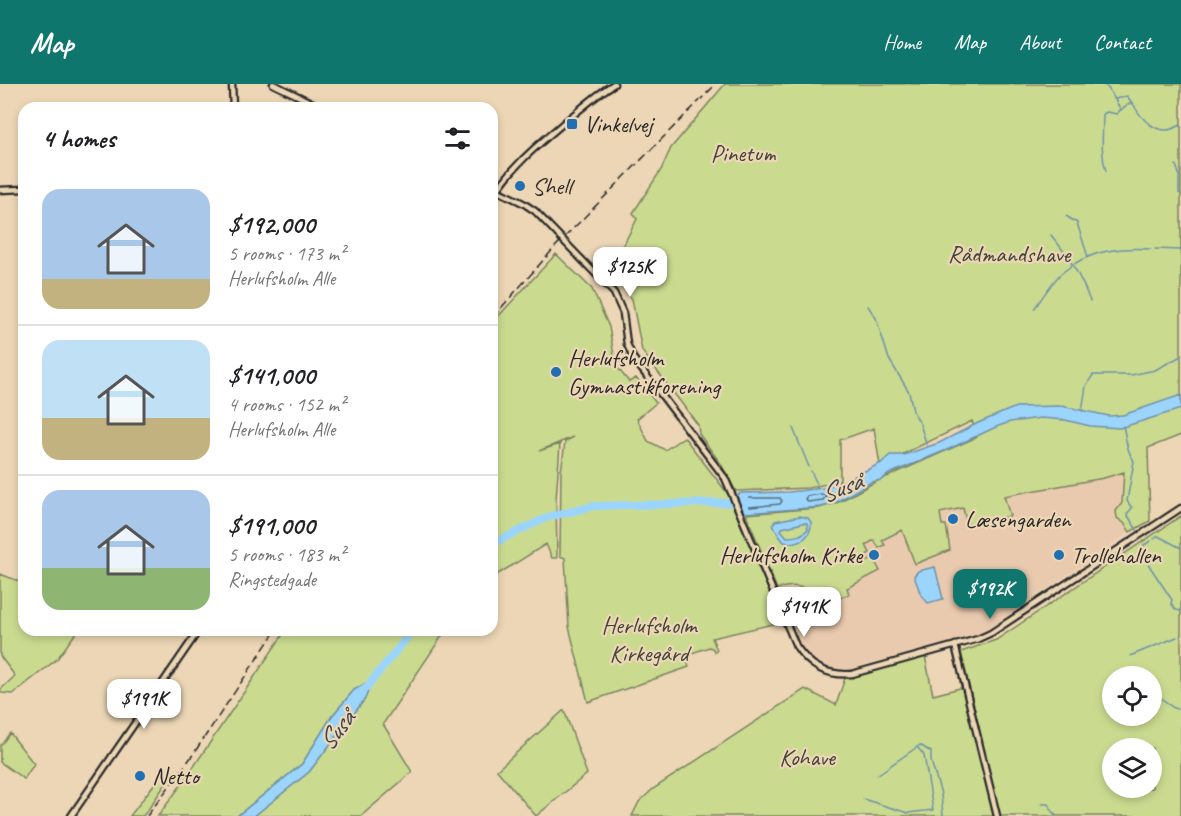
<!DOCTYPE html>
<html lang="en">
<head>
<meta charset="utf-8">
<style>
  body { margin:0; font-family:Caveat,sans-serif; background:#f6f6f6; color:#202124; height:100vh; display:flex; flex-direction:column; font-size:22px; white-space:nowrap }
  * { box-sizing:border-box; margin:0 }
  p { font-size:20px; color:#757577 }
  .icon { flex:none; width:33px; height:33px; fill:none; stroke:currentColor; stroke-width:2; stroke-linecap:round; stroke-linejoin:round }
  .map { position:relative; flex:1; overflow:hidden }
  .sheet { position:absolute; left:18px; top:18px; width:480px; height:534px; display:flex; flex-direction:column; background:#fff; border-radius:18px; box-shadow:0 3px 9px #0003 }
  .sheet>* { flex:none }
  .controls { position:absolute; left:1102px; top:582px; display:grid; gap:12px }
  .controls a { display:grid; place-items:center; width:60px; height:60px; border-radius:50%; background:#fff; box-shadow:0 3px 9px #0003; font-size:30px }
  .price { position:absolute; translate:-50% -51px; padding:0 14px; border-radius:12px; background:#fff; color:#222; font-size:20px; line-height:39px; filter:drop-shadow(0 2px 3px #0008) }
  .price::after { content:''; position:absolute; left:50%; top:36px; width:18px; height:14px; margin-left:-9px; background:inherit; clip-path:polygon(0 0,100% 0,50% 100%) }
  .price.selected { background:#0f766e; color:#fff }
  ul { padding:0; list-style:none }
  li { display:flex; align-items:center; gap:18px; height:150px; padding:0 24px }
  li+li { border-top:2px solid #e0e0e0 }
  li span { display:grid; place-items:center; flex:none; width:168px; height:120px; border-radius:18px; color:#555 }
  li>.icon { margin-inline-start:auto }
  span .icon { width:72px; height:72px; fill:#fffc; stroke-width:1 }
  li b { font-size:26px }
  h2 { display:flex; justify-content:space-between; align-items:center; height:72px; padding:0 24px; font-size:26px }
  header { display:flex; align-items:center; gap:36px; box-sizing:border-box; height:84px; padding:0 30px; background:#0f766e; color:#fff }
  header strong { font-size:28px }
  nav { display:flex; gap:33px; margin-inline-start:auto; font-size:21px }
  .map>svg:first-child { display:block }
</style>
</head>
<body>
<header>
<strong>Map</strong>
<nav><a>Home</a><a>Map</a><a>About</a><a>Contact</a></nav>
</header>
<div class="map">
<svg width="1181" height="732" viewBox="0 0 1181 732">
  <rect width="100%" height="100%" fill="#ecd6b5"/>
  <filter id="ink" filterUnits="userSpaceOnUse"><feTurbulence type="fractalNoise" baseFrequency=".0167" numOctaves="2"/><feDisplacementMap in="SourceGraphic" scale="12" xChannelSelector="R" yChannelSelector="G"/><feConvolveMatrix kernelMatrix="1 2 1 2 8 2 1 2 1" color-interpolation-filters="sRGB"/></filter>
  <g filter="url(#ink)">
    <path fill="#eacaaf" d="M977 353 1126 377 1122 419 1118 423 1130 448 981 550 850 585H831L817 578 803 564 746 430 819 424 829 422 873 399Z"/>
    <path fill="#cadb90" stroke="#7a835e" stroke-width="1.5" fill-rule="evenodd" d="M725 0H1181V351L1148 364 1150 437 1130 448 1124 439 1117 434 1116 427 1122 419 1124 388 1104 394 1004 412 1010 432 967 441 963 424 940 429 942 441H946L950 466 915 480 902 446 882 456 885 461 879 464 874 456 866 461 870 469 864 472 867 478 873 474 880 487 847 504 849 510 820 522C810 502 797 499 777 505L746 430 819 424 839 418 873 399 977 353 972 337 880 381 874 344 840 356V397L808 404 736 407 721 380 699 350 698 341 642 267 632 215 610 186 637 135 633 129 661 86 671 64Z
      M556 170 592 205 609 243 616 282 629 298 636 294 656 319 637 335 648 357 665 366 684 353 728 410 782 538 712 554 717 566 715 568 712 564 709 563 689 570 687 575 689 583 588 618 569 543 565 474 560 472 561 388 565 358 573 353 539 367 560 360 556 415 557 474H552L546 460 492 494V239Z
      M1181 432V732H1000L961 568 996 556ZM1113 592H1152V632H1113ZM1113 664H1152V704H1113Z
      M0 490 24 499V546H78L57 575 13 610 2 609 0 606 15 592 0 572Z
      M286 546H446L383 640 412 688 361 732H254L309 688 365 615 372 596 354 606 332 632 302 680 237 732H158L184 697Z
      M925 572 933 611 964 603 994 732H632L639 718 653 705 805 605 836 621 845 594Z
      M564 626 587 690 536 732 497 686Z
      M10 649 34 680 24 695 0 678V662Z
      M164 687 171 692 147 727 143 732H130Z"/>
    <path fill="#9cd5fc" stroke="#6f91a8" stroke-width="1.5" fill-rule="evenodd" d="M1181 311V325L1120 344 1090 342 1065 336 1041 334 1010 338 996 343 949 365 889 390 881 396 871 398 833 420 821 423 744 429 737 411 741 409 789 408 823 404 845 397 881 379 890 371H904L939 359 978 339 1016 323 1061 322 1109 332 1123 331Z
      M800 432 808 434 811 438C812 454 798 461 784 458L779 452 773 441 775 437ZM803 439H807L808 445C802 452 795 453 787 453L781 446 782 444Z
      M935 483 943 515 928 519 921 511 914 492 918 487Z
      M373 595 365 615 309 688 254 732H237L302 680 332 632 354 606Z"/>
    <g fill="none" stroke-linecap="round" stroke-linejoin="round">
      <path stroke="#586f7f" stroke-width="1.5" d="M830 408 834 410 831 414 825 413 823 416 808 418 805 415 807 412 822 410 825 412Z
        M749 414H780L782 417 780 420 750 423 746 418Z"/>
      <path stroke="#6f91a8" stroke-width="1.5" d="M1102 0 1108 4 1121 26 1128 20 1133 19C1138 31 1152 47 1167 46 1171 46 1177 43 1181 41
        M1115 15 1127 12 1132 19
        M1176 81 1179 90V109L1181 110
        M1106 87C1100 67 1103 49 1103 30L1107 28 1117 30 1120 26
        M1066 132 1077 139 1088 173
        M1051 151C1069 172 1081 192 1090 217
        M1155 165 1181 166
        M868 222 876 234 889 275 909 308 913 327 919 338
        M1034 225C1043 213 1052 197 1063 188 1089 166 1120 163 1151 165
        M1082 327 1086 302 1093 291H1131L1155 286 1181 272
        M920 340 927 362
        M1123 342C1127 356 1125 363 1134 377L1127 417 1132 424 1127 430 1137 446
        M793 344 809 383
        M811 387 817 400
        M1154 455 1158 452 1181 464
        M1151 457 1144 461 1141 469 1172 516 1171 519 1176 526 1181 527
        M1180 552H1181
        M1130 572 1177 553
        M1152 606 1172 623 1177 625
        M931 668V677L941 710 943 732
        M877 691 920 661 931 668
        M863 715 908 729 933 726 924 671 917 663
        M1042 720H1048L1056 732"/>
      <path stroke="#9cd5fc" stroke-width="8" d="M492 460 548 433 594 422 751 418
        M366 604 413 546"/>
      <defs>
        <path id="tertiary" d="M232 0 233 24
          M273 0 323 24
          M492 104 523 119 535 127 614 209 623 229 627 260 633 274 725 394 796 562C810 583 827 592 852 590L978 555 991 549 1181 424
          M0 106 24 105
          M492 115C510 83 539 60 566 37 582 24 597 10 614 0
          M955 561 997 732
          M71 732 199 546"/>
      </defs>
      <use href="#tertiary" stroke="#2b2b2b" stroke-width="9"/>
      <use href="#tertiary" stroke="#ecd6b5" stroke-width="4.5"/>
      <path stroke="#2b2b2b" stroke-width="1.5" stroke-dasharray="9 4.5" stroke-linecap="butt" d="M492 234 556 162 716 0
        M147 732 192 672 276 546"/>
    </g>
  </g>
  <g fill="#1f6fb2" stroke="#ecd6b5" stroke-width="2">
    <rect x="566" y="34" width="12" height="12" rx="3"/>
    <circle cx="520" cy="102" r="6"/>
    <circle cx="556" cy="288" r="6"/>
    <circle cx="953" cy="435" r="6"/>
    <circle cx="874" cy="471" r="6"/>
    <circle cx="1059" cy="471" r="6"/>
    <circle cx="140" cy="692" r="6"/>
  </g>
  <g text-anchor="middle" stroke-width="4.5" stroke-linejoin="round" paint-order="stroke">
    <g font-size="24" fill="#2b2b2b" stroke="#ecd6b5" text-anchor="start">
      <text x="584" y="48">Vinkelvej</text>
      <text x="532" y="110">Shell</text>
      <text x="568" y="282">Herlufsholm<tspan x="568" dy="28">Gymnastikforening</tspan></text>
      <text x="965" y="443">Læsengarden</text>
      <text x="862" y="479" text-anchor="end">Herlufsholm Kirke</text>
      <text x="1071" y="479">Trollehallen</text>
      <text x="152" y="700">Netto</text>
    </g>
    <g font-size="24" fill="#43453a" stroke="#ecd6b5">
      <text x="743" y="77">Pinetum</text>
      <text x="1009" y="178">Rådmandshave</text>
      <text x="649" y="549">Herlufsholm<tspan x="649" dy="28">Kirkegård</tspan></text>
      <text x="807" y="681">Kohave</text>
    </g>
    <g font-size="26" font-style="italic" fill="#3c444a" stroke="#ecd6b5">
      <text transform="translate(841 403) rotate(-21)" y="9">Suså</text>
      <text transform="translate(336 646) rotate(-52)" y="9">Suså</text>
    </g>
  </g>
</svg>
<div class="controls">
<a><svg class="icon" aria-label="locate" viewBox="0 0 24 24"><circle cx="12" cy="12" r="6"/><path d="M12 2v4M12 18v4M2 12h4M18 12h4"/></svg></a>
<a><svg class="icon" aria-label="layers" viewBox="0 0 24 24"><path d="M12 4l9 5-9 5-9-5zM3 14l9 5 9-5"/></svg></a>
</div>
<b class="price" style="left:630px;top:214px">$125K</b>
<b class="price selected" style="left:990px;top:536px">$192K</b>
<b class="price" style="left:804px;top:554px">$141K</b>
<b class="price" style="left:144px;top:646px">$191K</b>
<section class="sheet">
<h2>4 homes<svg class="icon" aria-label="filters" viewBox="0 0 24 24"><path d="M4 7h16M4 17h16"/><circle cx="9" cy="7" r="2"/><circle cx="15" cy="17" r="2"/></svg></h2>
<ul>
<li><span style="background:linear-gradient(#a9c7e8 75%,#c2b280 0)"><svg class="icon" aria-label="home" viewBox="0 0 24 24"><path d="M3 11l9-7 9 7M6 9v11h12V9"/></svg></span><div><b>$192,000</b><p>5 rooms · 173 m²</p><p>Herlufsholm Alle</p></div></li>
<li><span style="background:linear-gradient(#bfe0f5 65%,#c2b280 0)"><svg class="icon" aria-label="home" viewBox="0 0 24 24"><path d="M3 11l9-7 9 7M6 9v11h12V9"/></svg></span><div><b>$141,000</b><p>4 rooms · 152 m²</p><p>Herlufsholm Alle</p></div></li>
<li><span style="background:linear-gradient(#a9c7e8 65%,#8fb573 0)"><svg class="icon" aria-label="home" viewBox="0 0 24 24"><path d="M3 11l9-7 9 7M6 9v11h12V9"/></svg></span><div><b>$191,000</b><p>5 rooms · 183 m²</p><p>Ringstedgade</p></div></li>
</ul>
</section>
</div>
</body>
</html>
